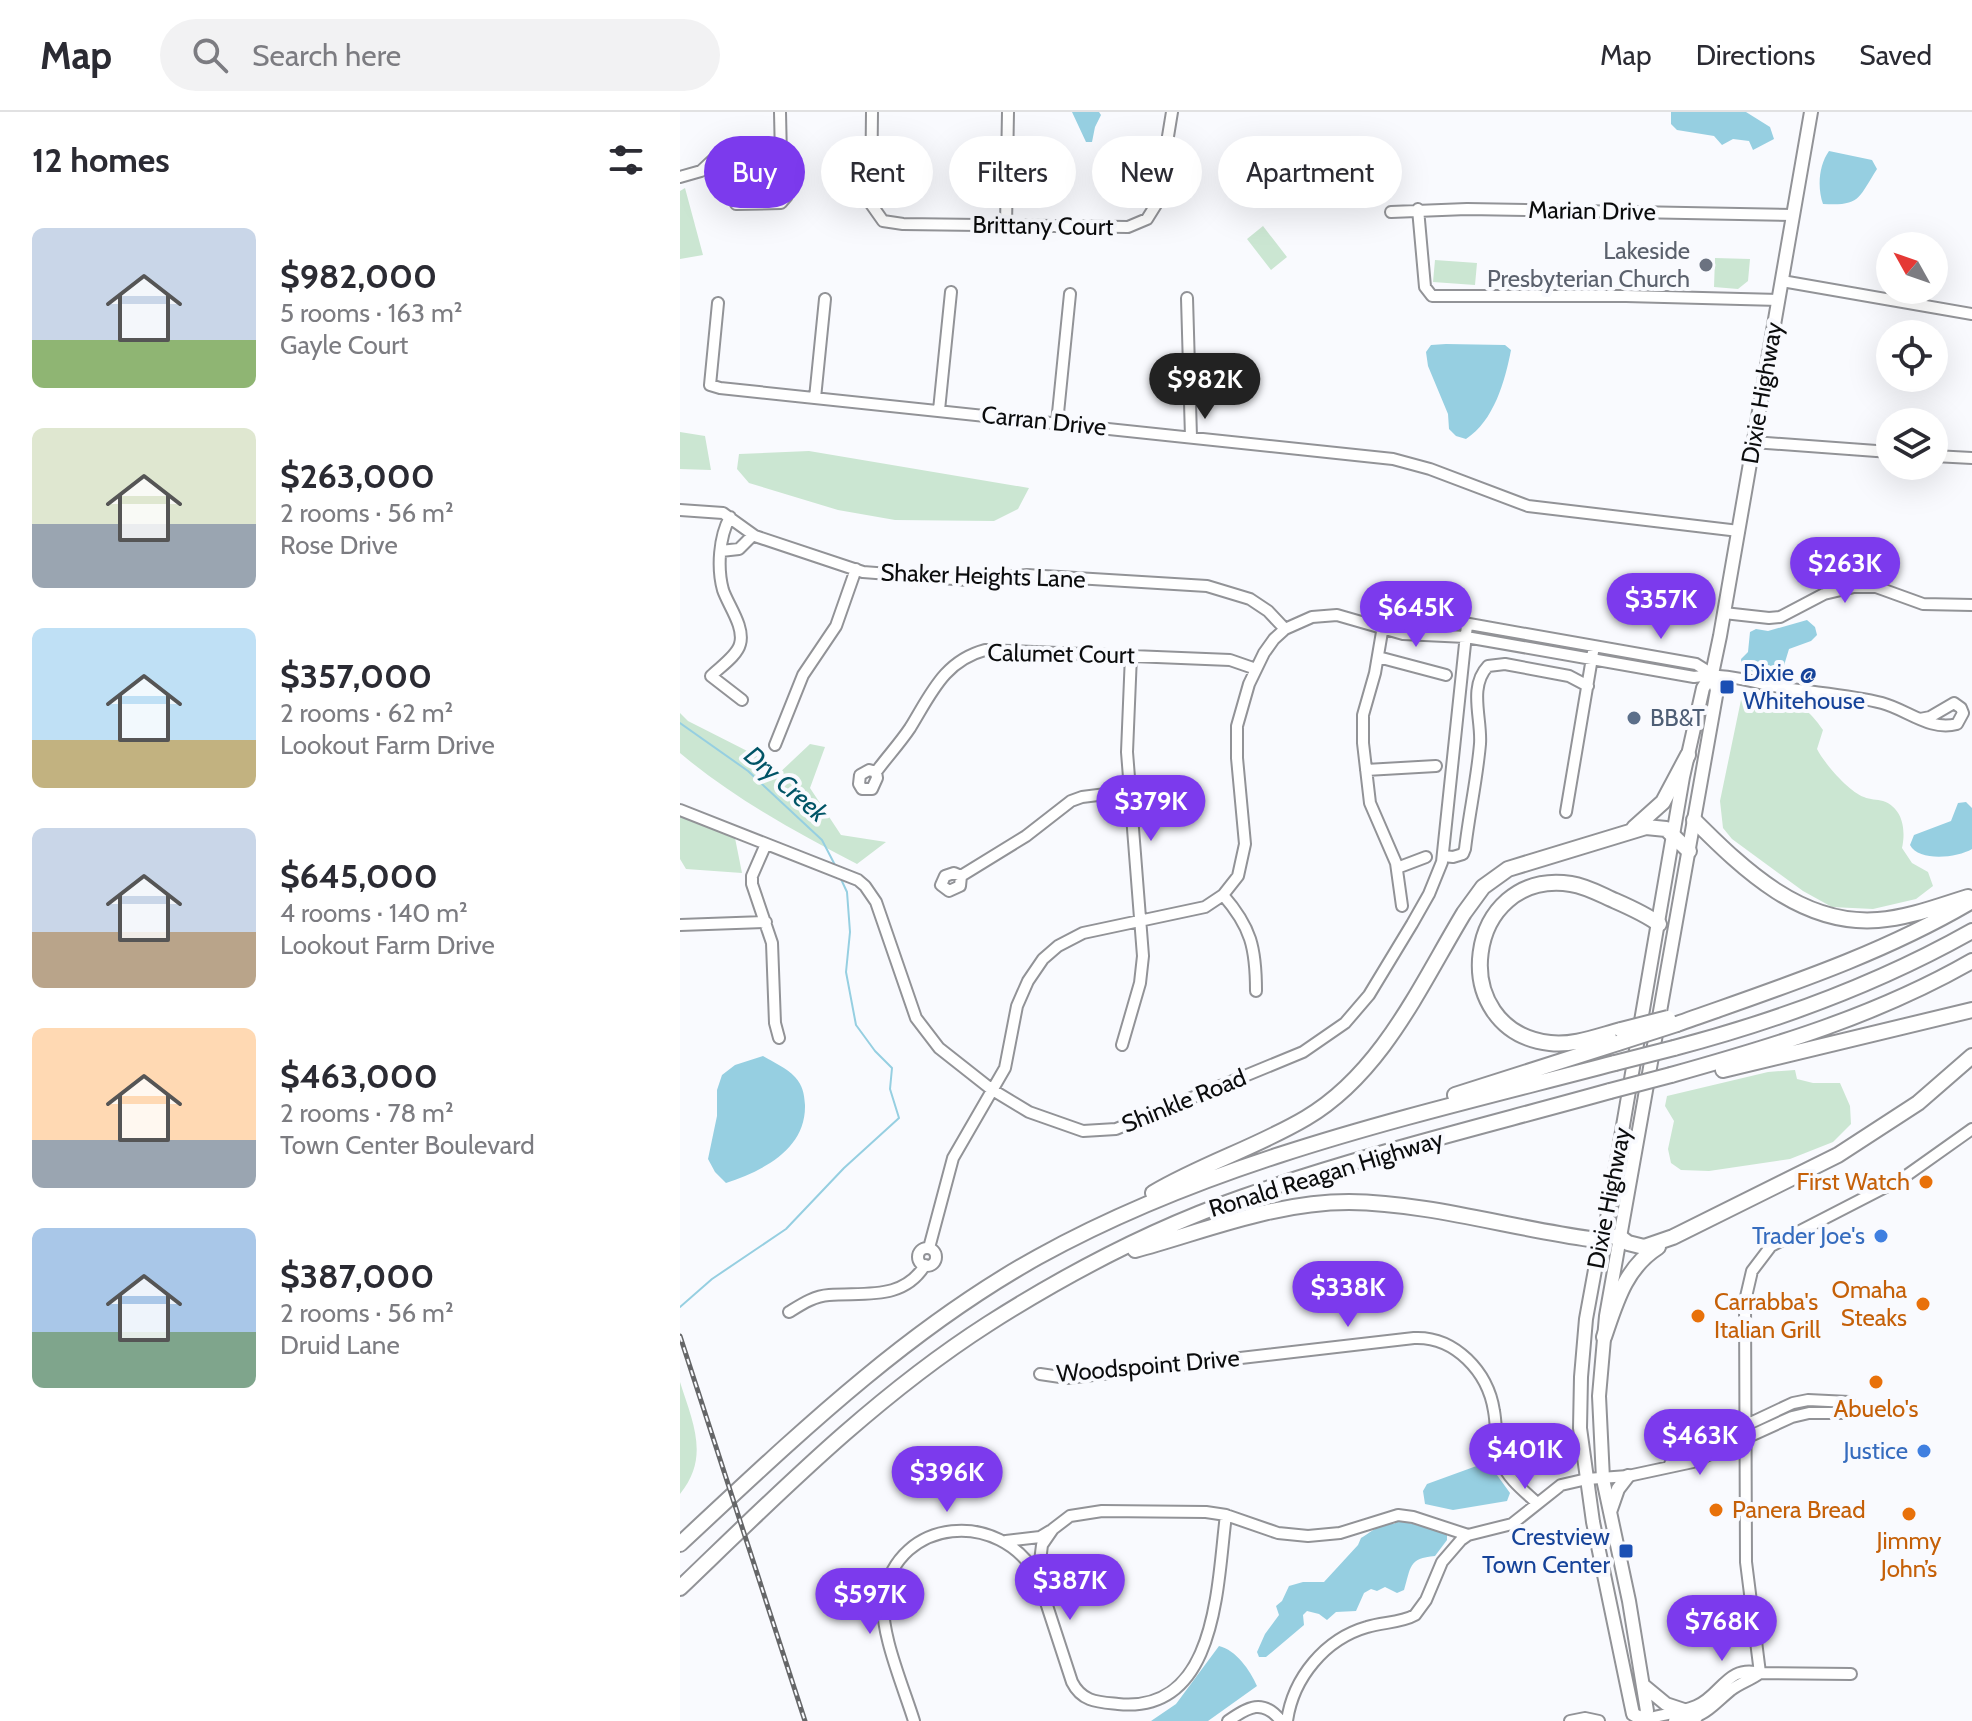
<!DOCTYPE html>
<html lang="en">
<head>
<meta charset="utf-8">
<style>
  body { margin:0; font-family:Cabin,sans-serif; background:#f2f2f3; color:#2b2b33; height:100vh; display:flex; flex-direction:column; font-size:30px; white-space:nowrap }
  * { box-sizing:border-box; margin:0 }
  p { font-size:26px; color:#7c7c81 }
  .icon { flex:none; width:44px; height:44px; fill:none; stroke:currentColor; stroke-width:2; stroke-linecap:round; stroke-linejoin:round }
  .map { position:relative; flex:1; overflow:hidden }
  .details { display:flex; flex-direction:column; background:#fff; width:680px }
  .details>* { flex:none }
  .hud { position:absolute; left:24px; top:24px; width:760px; height:72px; display:flex; gap:16px }
  .needle { width:52px; rotate:310deg }
  .tools { position:absolute; left:1196px; top:120px; display:grid; gap:16px }
  .tools a { display:grid; place-items:center; width:72px; height:72px; border-radius:50%; background:#fff; box-shadow:0 8px 32px #0002; font-size:40px }
  .price { position:absolute; translate:-50% -68px; padding:0 18px; border-radius:28px; background:#7c3aed; color:#fff; font-size:26px; line-height:52px; filter:drop-shadow(0 2px 4px #0008) }
  .price::after { content:''; position:absolute; left:50%; top:48px; width:24px; height:18px; margin-left:-12px; background:inherit; clip-path:polygon(0 0,100% 0,50% 100%) }
  .price.selected { background:#222; color:#fff }
  ul { padding:0; list-style:none }
  li { display:flex; align-items:center; gap:24px; height:200px; padding:0 32px }
  li span { display:grid; place-items:center; flex:none; width:224px; height:160px; border-radius:12px; color:#555 }
  li>.icon { margin-inline-start:auto }
  span .icon { width:96px; height:96px; fill:#fffc; stroke-width:1 }
  li b { font-size:34px }
  h2 { display:flex; justify-content:space-between; align-items:center; height:96px; padding:0 32px; font-size:34px }
  .tag { padding:0 28px; border-radius:36px; background:#fff; box-shadow:0 8px 32px #0002; font-size:28px; line-height:72px }
  .tag.selected { background:#7c3aed; color:#fff }
  header { display:flex; align-items:center; gap:48px; box-sizing:border-box; height:112px; padding:0 40px; background:#fff; border-bottom:2px solid #e1e1e2 }
  header strong { font-size:38px }
  nav { display:flex; gap:44px; margin-inline-start:auto; font-size:28px }
  .search { width:560px; height:72px; background:#f2f2f3; display:flex; align-items:center; gap:20px; box-sizing:border-box; padding:0 28px; border-radius:44px; color:#7c7c81; font-size:30px }
  main { display:flex; flex:1; min-height:0 }
  .map>svg:first-child { display:block }
</style>
</head>
<body>
<header>
<strong>Map</strong>
<div class="search"><svg class="icon" aria-label="search" viewBox="0 0 24 24"><circle cx="10" cy="10" r="6"/><path d="M15 15l6 6"/></svg>Search here</div>
<nav><a>Map</a><a>Directions</a><a>Saved</a></nav>
</header>
<main>
<section class="details">
<h2>12 homes<svg class="icon" aria-label="filters" viewBox="0 0 24 24"><path d="M4 7h16M4 17h16"/><circle cx="9" cy="7" r="2"/><circle cx="15" cy="17" r="2"/></svg></h2>
<ul>
<li><span style="background:linear-gradient(#c9d6e8 70%,#8fb573 0)"><svg class="icon" aria-label="home" viewBox="0 0 24 24"><path d="M3 11l9-7 9 7M6 9v11h12V9"/></svg></span><div><b>$982,000</b><p>5 rooms · 163 m²</p><p>Gayle Court</p></div></li>
<li><span style="background:linear-gradient(#dfe7d0 60%,#9aa5b1 0)"><svg class="icon" aria-label="home" viewBox="0 0 24 24"><path d="M3 11l9-7 9 7M6 9v11h12V9"/></svg></span><div><b>$263,000</b><p>2 rooms · 56 m²</p><p>Rose Drive</p></div></li>
<li><span style="background:linear-gradient(#bfe0f5 70%,#c2b280 0)"><svg class="icon" aria-label="home" viewBox="0 0 24 24"><path d="M3 11l9-7 9 7M6 9v11h12V9"/></svg></span><div><b>$357,000</b><p>2 rooms · 62 m²</p><p>Lookout Farm Drive</p></div></li>
<li><span style="background:linear-gradient(#c9d6e8 65%,#b9a48a 0)"><svg class="icon" aria-label="home" viewBox="0 0 24 24"><path d="M3 11l9-7 9 7M6 9v11h12V9"/></svg></span><div><b>$645,000</b><p>4 rooms · 140 m²</p><p>Lookout Farm Drive</p></div></li>
<li><span style="background:linear-gradient(#ffd9b3 70%,#9aa5b1 0)"><svg class="icon" aria-label="home" viewBox="0 0 24 24"><path d="M3 11l9-7 9 7M6 9v11h12V9"/></svg></span><div><b>$463,000</b><p>2 rooms · 78 m²</p><p>Town Center Boulevard</p></div></li>
<li><span style="background:linear-gradient(#a9c7e8 65%,#7fa58c 0)"><svg class="icon" aria-label="home" viewBox="0 0 24 24"><path d="M3 11l9-7 9 7M6 9v11h12V9"/></svg></span><div><b>$387,000</b><p>2 rooms · 56 m²</p><p>Druid Lane</p></div></li>
</ul>
</section>
<div class="map">
<svg width="1292" height="1609" viewBox="0 0 1292 1609">
  <rect width="100%" height="100%" fill="#f9fafe"/>
  <path fill="#cbe6d2" d="M5 76 23 143 0 147V79Z
    M583 114 607 145 591 158 567 127Z
    M1035 146 1070 147 1068 169 1058 177 1034 175Z
    M755 148 797 151 795 173 753 170Z
    M0 320 25 324 31 358 0 357Z
    M129 339 349 376 338 397 314 409 215 408 158 398 69 371 57 357 59 342Z
    M1071 577C1103 584 1124 589 1143 618L1137 637C1144 651 1169 680 1184 685 1190 688 1197 687 1203 689 1223 696 1226 718 1222 736L1232 751 1248 760 1253 774 1236 787 1193 797 1152 795 1123 779 1052 727 1043 716 1040 689 1061 588Z
    M0 601 8 609 85 648 95 665 130 632 145 635 130 676 161 723 206 730 177 752C116 720 53 686 0 641Z
    M0 703 55 726 62 761 6 757 0 747Z
    M1115 958 1117 967 1133 971H1160L1170 994 1171 1012 1153 1030 1110 1047 1029 1059 1001 1058 991 1051 988 1037 994 1009 985 994 987 984 1088 960Z
    M0 1270C13 1311 30 1345 0 1382Z"/>
  <path fill="#96cfe1" d="M392 0H419L421 3 415 15 412 30H406Z
    M991 0H1066L1090 15 1094 27 1073 38 1069 29 1053 27 1042 33 1034 24 997 18 991 12Z
    M1149 39 1192 48 1197 57C1178 87 1180 94 1143 92 1137 75 1139 53 1149 39Z
    M766 232 825 233 831 238C825 269 814 309 786 327L776 324 769 317 768 302 748 254 746 240 751 233Z
    M1127 508 1135 515 1137 523 1131 529 1109 537 1102 560 1096 564 1066 558 1062 554 1061 547 1068 540 1070 520 1076 517 1088 519Z
    M1286 690 1292 696V737C1277 746 1239 750 1230 733L1234 723 1271 709 1278 691Z
    M83 944C93 950 107 956 115 965 123 974 124 981 125 993 126 1038 82 1059 46 1071L35 1060 28 1047 37 1004V978L42 963 55 953Z
    M802 1352H809L830 1381 827 1389 773 1398 745 1392 743 1379 747 1372Z
    M718 1408 767 1421V1428L755 1444C728 1446 731 1456 724 1478L717 1481 705 1475 697 1479 691 1477 684 1481 676 1499 656 1500 647 1508 639 1502 627 1499 623 1503 624 1513 586 1545H579L577 1540 585 1522 599 1503 596 1494 602 1489 609 1474 623 1470H644L678 1433 681 1426C691 1420 704 1409 714 1412Z
    M539 1534C556 1538 570 1558 577 1574L528 1609H471L496 1592Z"/>
  <g fill="none" stroke-linecap="round" stroke-linejoin="round">
    <path stroke="#96cfe1" stroke-width="2" d="M0 611 68 659 142 728 156 755
      M0 1195 32 1167 106 1117 164 1056 219 1006 210 977 212 956 195 939 176 913 166 860 170 820 167 780 160 765"/>
    <defs>
      <path id="minor" d="M192 0 191 92 203 109 223 112 448 115 467 107 477 91 492 0
        M0 65 21 59 37 44C54 59 55 70 56 92L101 91 107 84 101 46 100 0
        M738 97 745 175 752 184H946L1099 188
        M711 100 787 97 1113 103
        M326 113 328 0
        M1102 169 1292 202
        M507 186 511 325
        M38 191 30 273 40 276 713 347 750 357 848 394 1059 419
        M135 286 145 187
        M259 298 271 180
        M377 311 390 182
        M1073 330 1210 340
        M1254 344 1292 346
        M0 398 43 401 75 424 183 460 287 468 347 463 527 474 570 487 588 499 605 517
        M50 405C39 425 37 456 43 478 48 493 65 515 60 532 57 544 40 555 31 564L62 588
        M41 439 59 437 73 423
        M1044 501 1089 506 1100 505 1144 482 1174 475H1196L1243 492 1292 493
        M703 514 695 561 683 603V631L690 691 716 751 722 794
        M709 514 778 510 1016 552 1032 562
        M698 545 766 563
        M95 633 123 563 156 514 176 457
        M686 658 756 654
        M196 660 197 666 192 677H182L179 672 180 663 189 658 196 660C207 645 220 631 230 616 251 582 264 549 305 538L550 548 576 557
        M0 698 178 768 185 774 196 790 236 906 259 936 311 977 349 1000 403 1019 436 1017 623 940 665 911 689 883 732 812 749 782 762 750 787 513
        M886 700 914 534
        M86 732 72 764V772L92 831 95 911 99 926
        M763 744 773 745 783 742 785 737C789 702 797 667 800 632 802 607 788 575 808 554L825 552 889 564 908 574
        M717 756 746 745
        M281 764 280 774 269 779 261 773 265 764 274 761 281 764 346 724 391 689 402 685 450 679
        M543 783C571 815 576 836 576 879
        M0 813 86 810
        M442 933 460 871 463 844 447 640 451 543
        M249 1136 273 1046 325 956 337 894 348 869 363 847 378 834 403 821 525 795 543 783 558 764 565 732 557 646V614L569 572 584 541 594 527 605 517 632 505 657 503 723 522 786 525 1014 565C1046 560 1074 571 1105 576 1137 581 1171 583 1202 591 1228 598 1249 619 1277 612L1283 601 1281 596 1274 591 1250 605 1240 607
        M238 1145a9 9 0 1 1 18 0a9 9 0 1 1-18 0Z
        M109 1200C122 1192 134 1184 149 1183 184 1180 223 1189 245 1153
        M360 1262 387 1266 734 1226C775 1224 808 1260 814 1299 817 1315 815 1334 821 1349 827 1366 844 1379 857 1391
        M990 1352 1011 1339 1113 1291 1128 1288 1169 1290
        M546 1403C537 1472 538 1602 438 1592 418 1590 402 1590 392 1570L358 1466 362 1433 373 1417 390 1404 422 1399 526 1400 546 1403 598 1421 628 1424 660 1421 718 1403 733 1405 788 1423
        M326 1429 360 1425 370 1419
        M1080 1561 1066 1450 1065 1189 1072 1159 1091 1134 1223 1066 1292 1017
        M234 1609C224 1576 198 1517 204 1484 218 1405 320 1397 357 1464
        M548 1609C568 1595 583 1586 601 1609
        M607 1609C613 1566 645 1527 687 1515 703 1510 721 1511 735 1503L746 1488 762 1450 781 1428 788 1423 832 1412 881 1373 907 1367 948 1364 1013 1350 1112 1305 1129 1301H1169
        M890 1609 905 1606 919 1609
        M960 1609C978 1603 998 1601 1016 1594 1041 1584 1047 1552 1080 1561L1171 1562
        M994 1609C1028 1604 1027 1598 1051 1578 1060 1571 1071 1568 1080 1561"/>
      <path id="major" d="M930 1400 938 1377 948 1364
        M963 1573 986 1592 1004 1598
        M963 1608 953 1602 913 1410 900 1316 901 1265 906 1207 919 1136 924 1124 1003 665 1023 576 1032 562 1040 524 1131 0
        M963 1609 967 1599 949 1489 923 1367 919 1284 926 1204 1037 578 1032 562
        M1009 1609 1016 1605"/>
      <path id="highway" d="M1014 708C1064 758 1122 814 1198 808 1228 806 1259 794 1288 785
        M954 716 983 690 1008 643
        M997 912C1098 876 1199 844 1292 789
        M941 918C918 924 893 934 870 931 764 919 784 756 891 772 905 774 918 781 931 787 947 794 964 801 979 812
        M994 936C1097 909 1198 872 1292 819
        M1043 958 1292 898
        M991 963C1095 934 1198 903 1292 849
        M775 983 938 931
        M473 1081C522 1052 577 1035 626 1006 702 961 740 874 784 801L803 775 828 757 966 715 986 717 1009 739
        M455 1138C525 1119 594 1090 669 1090 749 1091 830 1116 910 1127L924 1124 940 1125 948 1131 964 1135 993 1125 1158 1043 1238 991 1292 944
        M924 1225C936 1190 945 1156 978 1135
        M0 1432C112 1328 223 1220 358 1145 537 1046 737 1003 935 951
        M0 1476C98 1382 194 1285 308 1212 388 1161 474 1116 563 1085 683 1043 808 1013 930 979"/>
    </defs>
    <use href="#minor" stroke="#929397" stroke-width="14"/>
    <use href="#major" stroke="#929397" stroke-width="16"/>
    <use href="#highway" stroke="#929397" stroke-width="18"/>
    <use href="#minor" stroke="#fff" stroke-width="10"/>
    <use href="#major" stroke="#fff" stroke-width="12"/>
    <use href="#highway" stroke="#fff" stroke-width="14"/>
    <defs>
      <path id="rail" d="M0 1224 125 1609"/>
    </defs>
    <use href="#rail" stroke="#656668" stroke-width="5"/>
    <use href="#rail" stroke="#f9fafe" stroke-width="2" stroke-dasharray="6" stroke-linecap="butt"/>
    <defs>
      <path id="highway-bridge" d="M941 918 988 906
        M938 931 997 912
        M935 951 994 936
        M930 979 991 963"/>
    </defs>
    <use href="#highway-bridge" stroke="#929397" stroke-width="18" stroke-linecap="butt"/>
    <use href="#highway-bridge" stroke="#fff" stroke-width="14"/>
  </g>
  <circle fill="#6b7280" stroke="#f9fafe" stroke-width="3" cx="1026" cy="153" r="8"/>
  <g fill="#1a4fb4" stroke="#f9fafe" stroke-width="3">
    <rect x="1039" y="567" width="16" height="16" rx="4"/>
    <rect x="938" y="1431" width="16" height="16" rx="4"/>
  </g>
  <circle fill="#5c6f8a" stroke="#f9fafe" stroke-width="3" cx="954" cy="606" r="8"/>
  <g fill="#e8710a" stroke="#f9fafe" stroke-width="3">
    <circle cx="1246" cy="1070" r="8"/>
    <circle cx="1243" cy="1192" r="8"/>
    <circle cx="1018" cy="1204" r="8"/>
    <circle cx="1196" cy="1270" r="8"/>
    <circle cx="1036" cy="1398" r="8"/>
    <circle cx="1229" cy="1402" r="8"/>
  </g>
  <g fill="#3f7fe0" stroke="#f9fafe" stroke-width="3">
    <circle cx="1201" cy="1124" r="8"/>
    <circle cx="1244" cy="1339" r="8"/>
  </g>
  <g text-anchor="middle" stroke-width="8" stroke-linejoin="round" paint-order="stroke">
    <g font-size="24" fill="#0b0c0d" stroke="#f9fafe">
      <text transform="translate(912 99) rotate(1)" y="8">Marian Drive</text>
      <text transform="translate(363 114) rotate(1)" y="8">Brittany Court</text>
      <text transform="translate(1082 281) rotate(-80)" y="8">Dixie Highway</text>
      <text transform="translate(364 309) rotate(6)" y="8">Carran Drive</text>
      <text transform="translate(303 464) rotate(2)" y="8">Shaker Heights Lane</text>
      <text transform="translate(381 542) rotate(1)" y="8">Calumet Court</text>
      <text transform="translate(504 989) rotate(-22)" y="8">Shinkle Road</text>
      <text transform="translate(646 1062) rotate(-17)" y="8">Ronald Reagan Highway</text>
      <text transform="translate(929 1086) rotate(-79)" y="8">Dixie Highway</text>
      <text transform="translate(468 1254) rotate(-5)" y="8">Woodspoint Drive</text>
    </g>
    <g font-size="24" fill="#5b616d" stroke="#f9fafe" text-anchor="end">
      <text x="1010" y="147">Lakeside<tspan x="1010" dy="28">Presbyterian Church</tspan></text>
    </g>
    <g font-size="24" fill="#164399" stroke="#f9fafe" text-anchor="start">
      <text x="1063" y="569">Dixie @<tspan x="1063" dy="28">Whitehouse</tspan></text>
      <text x="930" y="1433" text-anchor="end">Crestview<tspan x="930" dy="28">Town Center</tspan></text>
    </g>
    <g font-size="24" fill="#4e5e75" stroke="#f9fafe" text-anchor="start">
      <text x="970" y="614">BB&amp;T</text>
    </g>
    <g font-size="24" fill="#c56008" stroke="#f9fafe" text-anchor="end">
      <text x="1230" y="1078">First Watch</text>
      <text x="1227" y="1186">Omaha<tspan x="1227" dy="28">Steaks</tspan></text>
      <text x="1034" y="1198" text-anchor="start">Carrabba's<tspan x="1034" dy="28">Italian Grill</tspan></text>
      <text x="1196" y="1305" text-anchor="middle">Abuelo's</text>
      <text x="1052" y="1406" text-anchor="start">Panera Bread</text>
      <text x="1229" y="1437" text-anchor="middle">Jimmy<tspan x="1229" dy="28">John’s</tspan></text>
    </g>
    <g font-size="24" fill="#366cbe" stroke="#f9fafe" text-anchor="end">
      <text x="1185" y="1132">Trader Joe's</text>
      <text x="1228" y="1347">Justice</text>
    </g>
    <g font-size="26" font-style="italic" fill="#005466" stroke="#f9fafe">
      <text transform="translate(106 672) rotate(41)" y="9">Dry Creek</text>
    </g>
  </g>
</svg>
<div class="tools">
<a><svg class="needle" viewBox="-14 -14 28 28"><path d="M0-13l5 13h-10z" fill="#e53935"/><path d="M0 13l5-13h-10z" fill="#7c7c81"/></svg></a>
<a><svg class="icon" aria-label="locate" viewBox="0 0 24 24"><circle cx="12" cy="12" r="6"/><path d="M12 2v4M12 18v4M2 12h4M18 12h4"/></svg></a>
<a><svg class="icon" aria-label="layers" viewBox="0 0 24 24"><path d="M12 4l9 5-9 5-9-5zM3 14l9 5 9-5"/></svg></a>
</div>
<b class="price selected" style="left:525px;top:309px">$982K</b>
<b class="price" style="left:1165px;top:493px">$263K</b>
<b class="price" style="left:981px;top:529px">$357K</b>
<b class="price" style="left:736px;top:537px">$645K</b>
<b class="price" style="left:471px;top:731px">$379K</b>
<b class="price" style="left:668px;top:1217px">$338K</b>
<b class="price" style="left:1020px;top:1365px">$463K</b>
<b class="price" style="left:845px;top:1379px">$401K</b>
<b class="price" style="left:267px;top:1402px">$396K</b>
<b class="price" style="left:390px;top:1510px">$387K</b>
<b class="price" style="left:190px;top:1524px">$597K</b>
<b class="price" style="left:1042px;top:1551px">$768K</b>
<div class="hud">
<a class="tag selected">Buy</a>
<a class="tag">Rent</a>
<a class="tag">Filters</a>
<a class="tag">New</a>
<a class="tag">Apartment</a>
</div>
</div>
</main>
</body>
</html>
